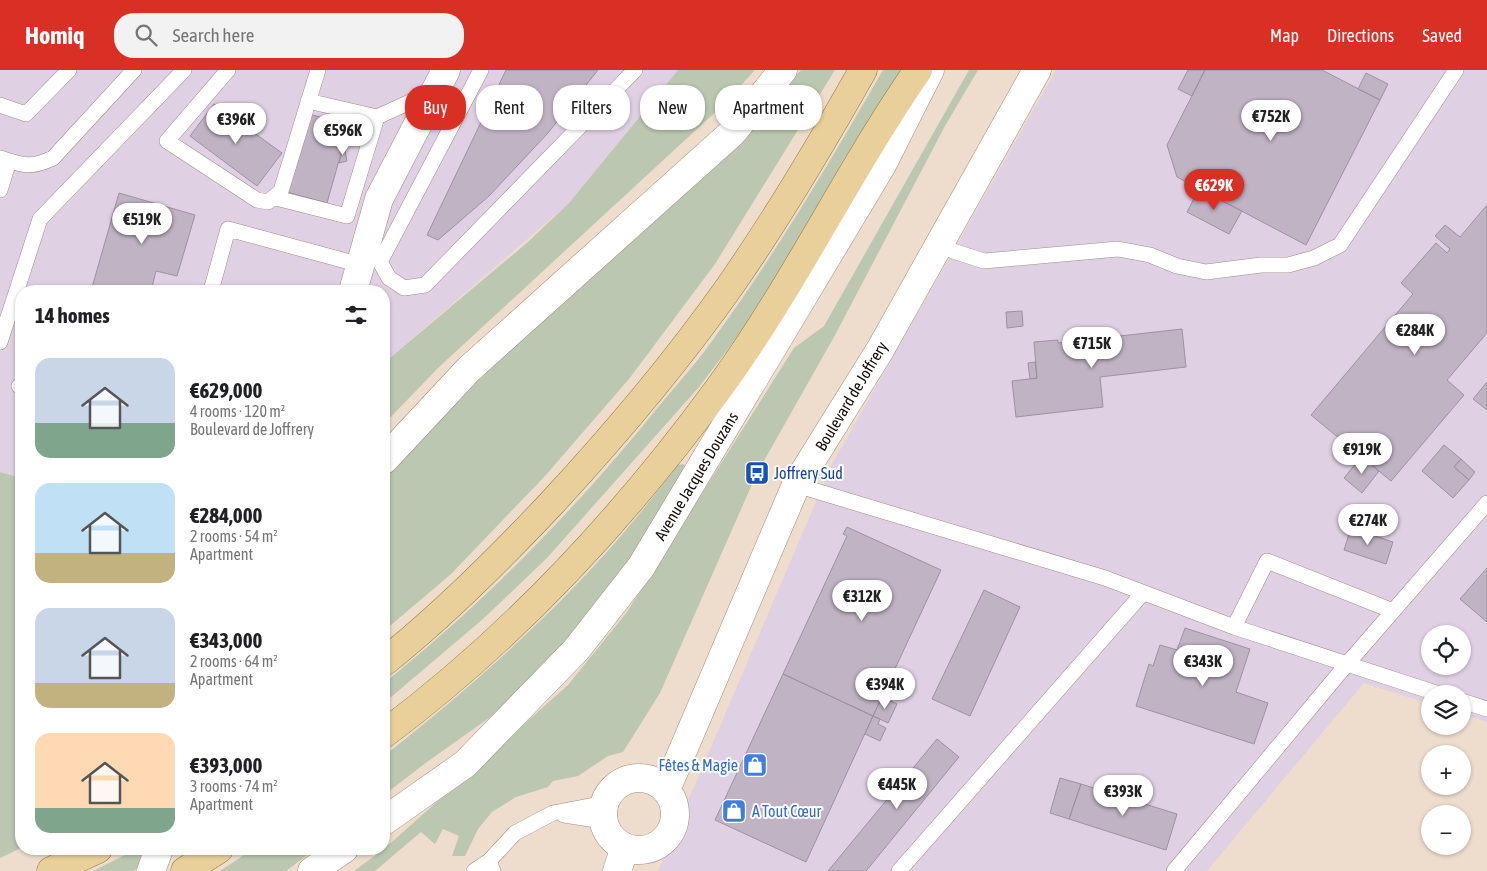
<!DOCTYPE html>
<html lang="en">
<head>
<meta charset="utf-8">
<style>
  body { margin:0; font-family:"Asap Condensed",sans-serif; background:#f2f2f2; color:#202124; height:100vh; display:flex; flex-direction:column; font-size:19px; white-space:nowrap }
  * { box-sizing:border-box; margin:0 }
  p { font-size:16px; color:#757577 }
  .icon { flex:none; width:28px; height:28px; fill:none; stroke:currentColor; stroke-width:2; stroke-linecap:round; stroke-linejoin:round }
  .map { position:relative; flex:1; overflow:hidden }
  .drawer { position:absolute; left:15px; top:215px; width:375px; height:570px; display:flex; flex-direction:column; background:#fff; border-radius:20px; box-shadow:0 1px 4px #0004 }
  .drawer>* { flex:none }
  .top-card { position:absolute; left:405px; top:15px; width:475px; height:45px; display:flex; gap:10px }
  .controls { position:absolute; left:1421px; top:555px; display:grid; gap:10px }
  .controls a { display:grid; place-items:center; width:50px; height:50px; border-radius:50%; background:#fff; box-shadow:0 1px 4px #0004; font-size:25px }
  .price { position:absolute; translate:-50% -42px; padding:0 11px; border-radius:18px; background:#fff; color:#222; font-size:16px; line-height:32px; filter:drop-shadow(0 1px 2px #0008) }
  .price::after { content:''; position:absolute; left:50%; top:30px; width:15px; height:11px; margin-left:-8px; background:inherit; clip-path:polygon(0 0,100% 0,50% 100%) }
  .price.active { background:#d93025; color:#fff }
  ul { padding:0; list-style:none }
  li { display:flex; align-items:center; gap:15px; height:125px; padding:0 20px }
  li span { display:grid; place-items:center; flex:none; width:140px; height:100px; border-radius:15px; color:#555 }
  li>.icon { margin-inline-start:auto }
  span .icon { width:60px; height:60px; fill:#fffc; stroke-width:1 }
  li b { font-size:21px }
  h2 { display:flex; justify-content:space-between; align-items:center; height:60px; padding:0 20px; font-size:21px }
  .chip { padding:0 18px; border-radius:20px; background:#fff; box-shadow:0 1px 4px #0004; font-size:18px; line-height:45px }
  .chip.active { background:#d93025; color:#fff }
  header { display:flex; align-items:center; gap:30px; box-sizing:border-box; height:70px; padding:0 25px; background:#d93025; color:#fff }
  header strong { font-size:24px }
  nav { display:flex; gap:28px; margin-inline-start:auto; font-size:18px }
  .search { width:350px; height:45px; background:#f2f2f2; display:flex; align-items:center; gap:12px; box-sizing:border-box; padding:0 18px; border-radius:20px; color:#757577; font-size:19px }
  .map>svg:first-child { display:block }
</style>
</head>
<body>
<header>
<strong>Homiq</strong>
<div class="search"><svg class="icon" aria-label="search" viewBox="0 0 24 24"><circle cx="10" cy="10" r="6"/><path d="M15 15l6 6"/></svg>Search here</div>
<nav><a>Map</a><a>Directions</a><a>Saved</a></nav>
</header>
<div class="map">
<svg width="1487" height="801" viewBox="0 0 1487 801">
  <rect width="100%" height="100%" fill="#eeddcd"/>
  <path fill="#e0d0e3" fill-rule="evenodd" d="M0 0H678L569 133 384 293V221H21V408L0 402Z
    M1056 0H1487V652L1463 644 1462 624H1430V634L1364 613 1207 801H658L832 394ZM1430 564H1462V596H1430Z"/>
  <path fill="#bbc7b0" d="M678 0H755L722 36 438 298 384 354V293L528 172 569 133Z
    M801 0H835L715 194 629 309 545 406 451 504 384 561V408L513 275 746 60Z
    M883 0H904L750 250 699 317 547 488 483 549 384 633V613C486 531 577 438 659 336 679 312 700 289 717 264 778 180 831 90 883 0Z
    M969 0H978L945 56 834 267 757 403 660 623 623 682 608 686 578 706 553 711 548 717 516 727 492 742 478 759 465 786H452L459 766 443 759 435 774 421 762 375 801H354L384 779 568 615 627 542 794 278 824 256Z
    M683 394 685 396 684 400 623 501 563 578 496 643 427 692 384 725V686C463 624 538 558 606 483 631 455 655 425 678 395Z
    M0 402 21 408V778L0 788Z
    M137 779H174L133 801H93Z
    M253 779H315L286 801H220Z"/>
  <path fill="#c0b3c4" stroke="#9e91a1" d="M506 0H598L548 63 489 126 438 170 427 165Z
    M1188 0H1205L1192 26 1178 19Z
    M1205 0H1322L1380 30 1306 175 1177 107 1167 75Z
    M1366 3 1388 14 1380 30 1358 19Z
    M214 34 282 83 257 116 190 66Z
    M309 44 349 55 327 133 287 122Z
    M344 75 347 91 339 93Z
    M1199 119 1242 141 1229 164 1187 142Z
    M119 123 195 145 177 206 156 201 151 221 135 219V221H91Z
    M1487 135V263L1447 310 1464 325 1391 411 1311 345 1413 224 1401 213 1436 173 1447 183 1450 179 1435 166 1445 155 1460 167Z
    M1022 241 1023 256 1007 258 1006 242Z
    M1182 259 1186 297 1100 307 1103 337 1016 347 1012 311 1037 308 1034 272 1058 270V273Z
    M1035 292 1037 308 1030 309 1028 293Z
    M1487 312V340L1473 329Z
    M1444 375 1461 389 1454 397 1469 410 1453 428 1422 401Z
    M1362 386 1379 401 1362 423 1344 408Z
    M1461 389 1475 402 1469 410 1454 397Z
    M847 457 941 500 873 646 783 604 847 466 843 464Z
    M1351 458 1393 472 1386 494 1344 480Z
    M1487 498V552L1460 529Z
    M984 520 1020 537 970 646 932 629Z
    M1185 558 1250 579 1236 622 1268 633 1254 674 1136 636 1149 594 1153 596 1160 575 1177 580Z
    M783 604 873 646 806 792 715 750Z
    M882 627 897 634 888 653 873 646Z
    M873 646 880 649 878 654 886 658 880 671 865 664Z
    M937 669 959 687 866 801H828Z
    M1060 708 1081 714 1069 749 1050 743Z
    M1081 714 1177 744 1166 780 1069 749Z"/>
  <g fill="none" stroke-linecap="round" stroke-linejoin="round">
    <defs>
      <path id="service" d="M228 0 167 71 257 130 268 132 281 121 318 0
        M481 0 380 192 389 208 404 218 425 215 635 0
        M308 31 377 47 434 21
        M0 35 26 44 69 0
        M0 88C23 95 30 99 53 88L134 0
        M0 120 9 91
        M276 128 347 146 377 47
        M939 173 953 181 984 191 1118 179 1150 185 1177 196 1206 202 1261 195H1288L1314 188 1340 175 1456 0
        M211 221 228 159 361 195
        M0 272 40 149 184 0
        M19 316 21 317
        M796 415 1105 508 1234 557 1439 624
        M1234 557 1267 491 1393 541
        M1462 631 1487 639
        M564 745 603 751
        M474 801 489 791
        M493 801 489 791 515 763 553 743 605 733
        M899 801 1143 523
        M1174 801 1347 594 1487 433"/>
      <path id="minor" d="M353 221 379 129 446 0
        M603 744a36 36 0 1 1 72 0a36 36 0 1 1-72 0Z
        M666 720 796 415 880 280 1037 0
        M617 801 625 777"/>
      <path id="secondary" d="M384 390 469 299 733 62 783 0
        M384 751 465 694 576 580 641 497 882 95 930 0
        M151 801 159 779
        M312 801 344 779"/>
      <path id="primary" d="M384 592C443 545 497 491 549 436 613 367 675 294 730 216 778 147 822 73 863 0
        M384 664C512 568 624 448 719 318 793 217 847 103 918 0
        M51 801 98 779
        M185 801 219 779"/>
    </defs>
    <use href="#service" stroke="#9d8e7f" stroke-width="16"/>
    <use href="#minor" stroke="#9d8e7f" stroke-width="29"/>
    <use href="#secondary" stroke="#9d8e7f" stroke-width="29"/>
    <use href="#primary" stroke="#94763b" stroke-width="29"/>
    <use href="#service" stroke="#fff" stroke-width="15"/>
    <use href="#minor" stroke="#fff" stroke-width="28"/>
    <use href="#secondary" stroke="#fff" stroke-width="28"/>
    <use href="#primary" stroke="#e9cf9a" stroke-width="28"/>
  </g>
  <defs>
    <symbol id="bus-square" viewBox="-11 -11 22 22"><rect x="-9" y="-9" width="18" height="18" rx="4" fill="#1a4fb4" stroke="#fff"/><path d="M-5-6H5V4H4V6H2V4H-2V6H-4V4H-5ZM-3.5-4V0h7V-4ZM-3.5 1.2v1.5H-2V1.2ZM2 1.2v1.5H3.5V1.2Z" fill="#fff"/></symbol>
    <symbol id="shop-square" viewBox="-11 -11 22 22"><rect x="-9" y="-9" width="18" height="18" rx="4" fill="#3f7fe0" stroke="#fff"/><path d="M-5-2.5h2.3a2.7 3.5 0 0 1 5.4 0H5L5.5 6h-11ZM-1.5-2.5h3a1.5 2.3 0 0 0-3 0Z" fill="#fff"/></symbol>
  </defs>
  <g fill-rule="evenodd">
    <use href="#bus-square" x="743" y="389" width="28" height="28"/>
    <use href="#shop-square" x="741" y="681" width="28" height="28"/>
    <use href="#shop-square" x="720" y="727" width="28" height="28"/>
  </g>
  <g text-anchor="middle" stroke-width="4" stroke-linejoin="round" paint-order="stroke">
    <g font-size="16" fill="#120c07" stroke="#fff">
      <text transform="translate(851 326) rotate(-59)" y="6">Boulevard de Joffrery</text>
      <text transform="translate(696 406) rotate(-59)" y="6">Avenue Jacques Douzans</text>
    </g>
    <g font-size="16" fill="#164399" stroke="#fff" text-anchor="start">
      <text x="774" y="409">Joffrery Sud</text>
    </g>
    <g font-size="16" fill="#366cbe" stroke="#fff" text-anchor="end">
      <text x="738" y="701">Fêtes &amp; Magie</text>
      <text x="752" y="747" text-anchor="start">A Tout Cœur</text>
    </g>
  </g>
</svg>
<div class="controls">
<a><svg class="icon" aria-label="locate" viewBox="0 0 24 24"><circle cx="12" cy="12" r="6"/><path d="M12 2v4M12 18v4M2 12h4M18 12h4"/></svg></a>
<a><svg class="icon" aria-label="layers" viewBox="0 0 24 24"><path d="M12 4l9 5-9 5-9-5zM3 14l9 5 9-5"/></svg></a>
<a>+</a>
<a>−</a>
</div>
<b class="price" style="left:1271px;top:72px">€752K</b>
<b class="price" style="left:236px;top:75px">€396K</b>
<b class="price" style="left:343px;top:86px">€596K</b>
<b class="price active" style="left:1214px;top:141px">€629K</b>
<b class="price" style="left:142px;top:175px">€519K</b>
<b class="price" style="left:1415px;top:286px">€284K</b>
<b class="price" style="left:1092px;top:299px">€715K</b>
<b class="price" style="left:1362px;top:405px">€919K</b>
<b class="price" style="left:1368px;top:476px">€274K</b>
<b class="price" style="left:862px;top:552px">€312K</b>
<b class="price" style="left:1203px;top:617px">€343K</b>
<b class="price" style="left:885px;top:640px">€394K</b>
<b class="price" style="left:897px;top:740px">€445K</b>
<b class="price" style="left:1123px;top:747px">€393K</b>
<div class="top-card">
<a class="chip active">Buy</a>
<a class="chip">Rent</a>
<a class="chip">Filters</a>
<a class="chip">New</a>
<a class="chip">Apartment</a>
</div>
<section class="drawer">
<h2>14 homes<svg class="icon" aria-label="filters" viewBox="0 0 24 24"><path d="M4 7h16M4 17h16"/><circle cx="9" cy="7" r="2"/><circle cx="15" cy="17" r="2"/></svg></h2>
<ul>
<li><span style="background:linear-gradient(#c9d6e8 65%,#7fa58c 0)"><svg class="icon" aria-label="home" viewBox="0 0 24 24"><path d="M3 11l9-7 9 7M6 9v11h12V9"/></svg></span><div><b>€629,000</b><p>4 rooms · 120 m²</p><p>Boulevard de Joffrery</p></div></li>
<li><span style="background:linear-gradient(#bfe0f5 70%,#c2b280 0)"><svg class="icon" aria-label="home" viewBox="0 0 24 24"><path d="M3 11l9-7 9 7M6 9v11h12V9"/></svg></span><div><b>€284,000</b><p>2 rooms · 54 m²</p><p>Apartment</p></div></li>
<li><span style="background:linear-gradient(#c9d6e8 75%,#c2b280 0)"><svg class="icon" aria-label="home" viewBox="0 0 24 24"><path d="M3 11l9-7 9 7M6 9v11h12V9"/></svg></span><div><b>€343,000</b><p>2 rooms · 64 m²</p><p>Apartment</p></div></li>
<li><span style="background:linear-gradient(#ffd9b3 75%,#7fa58c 0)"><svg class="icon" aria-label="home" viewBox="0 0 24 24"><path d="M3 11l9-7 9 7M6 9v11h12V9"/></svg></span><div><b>€393,000</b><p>3 rooms · 74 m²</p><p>Apartment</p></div></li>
</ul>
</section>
</div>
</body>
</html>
